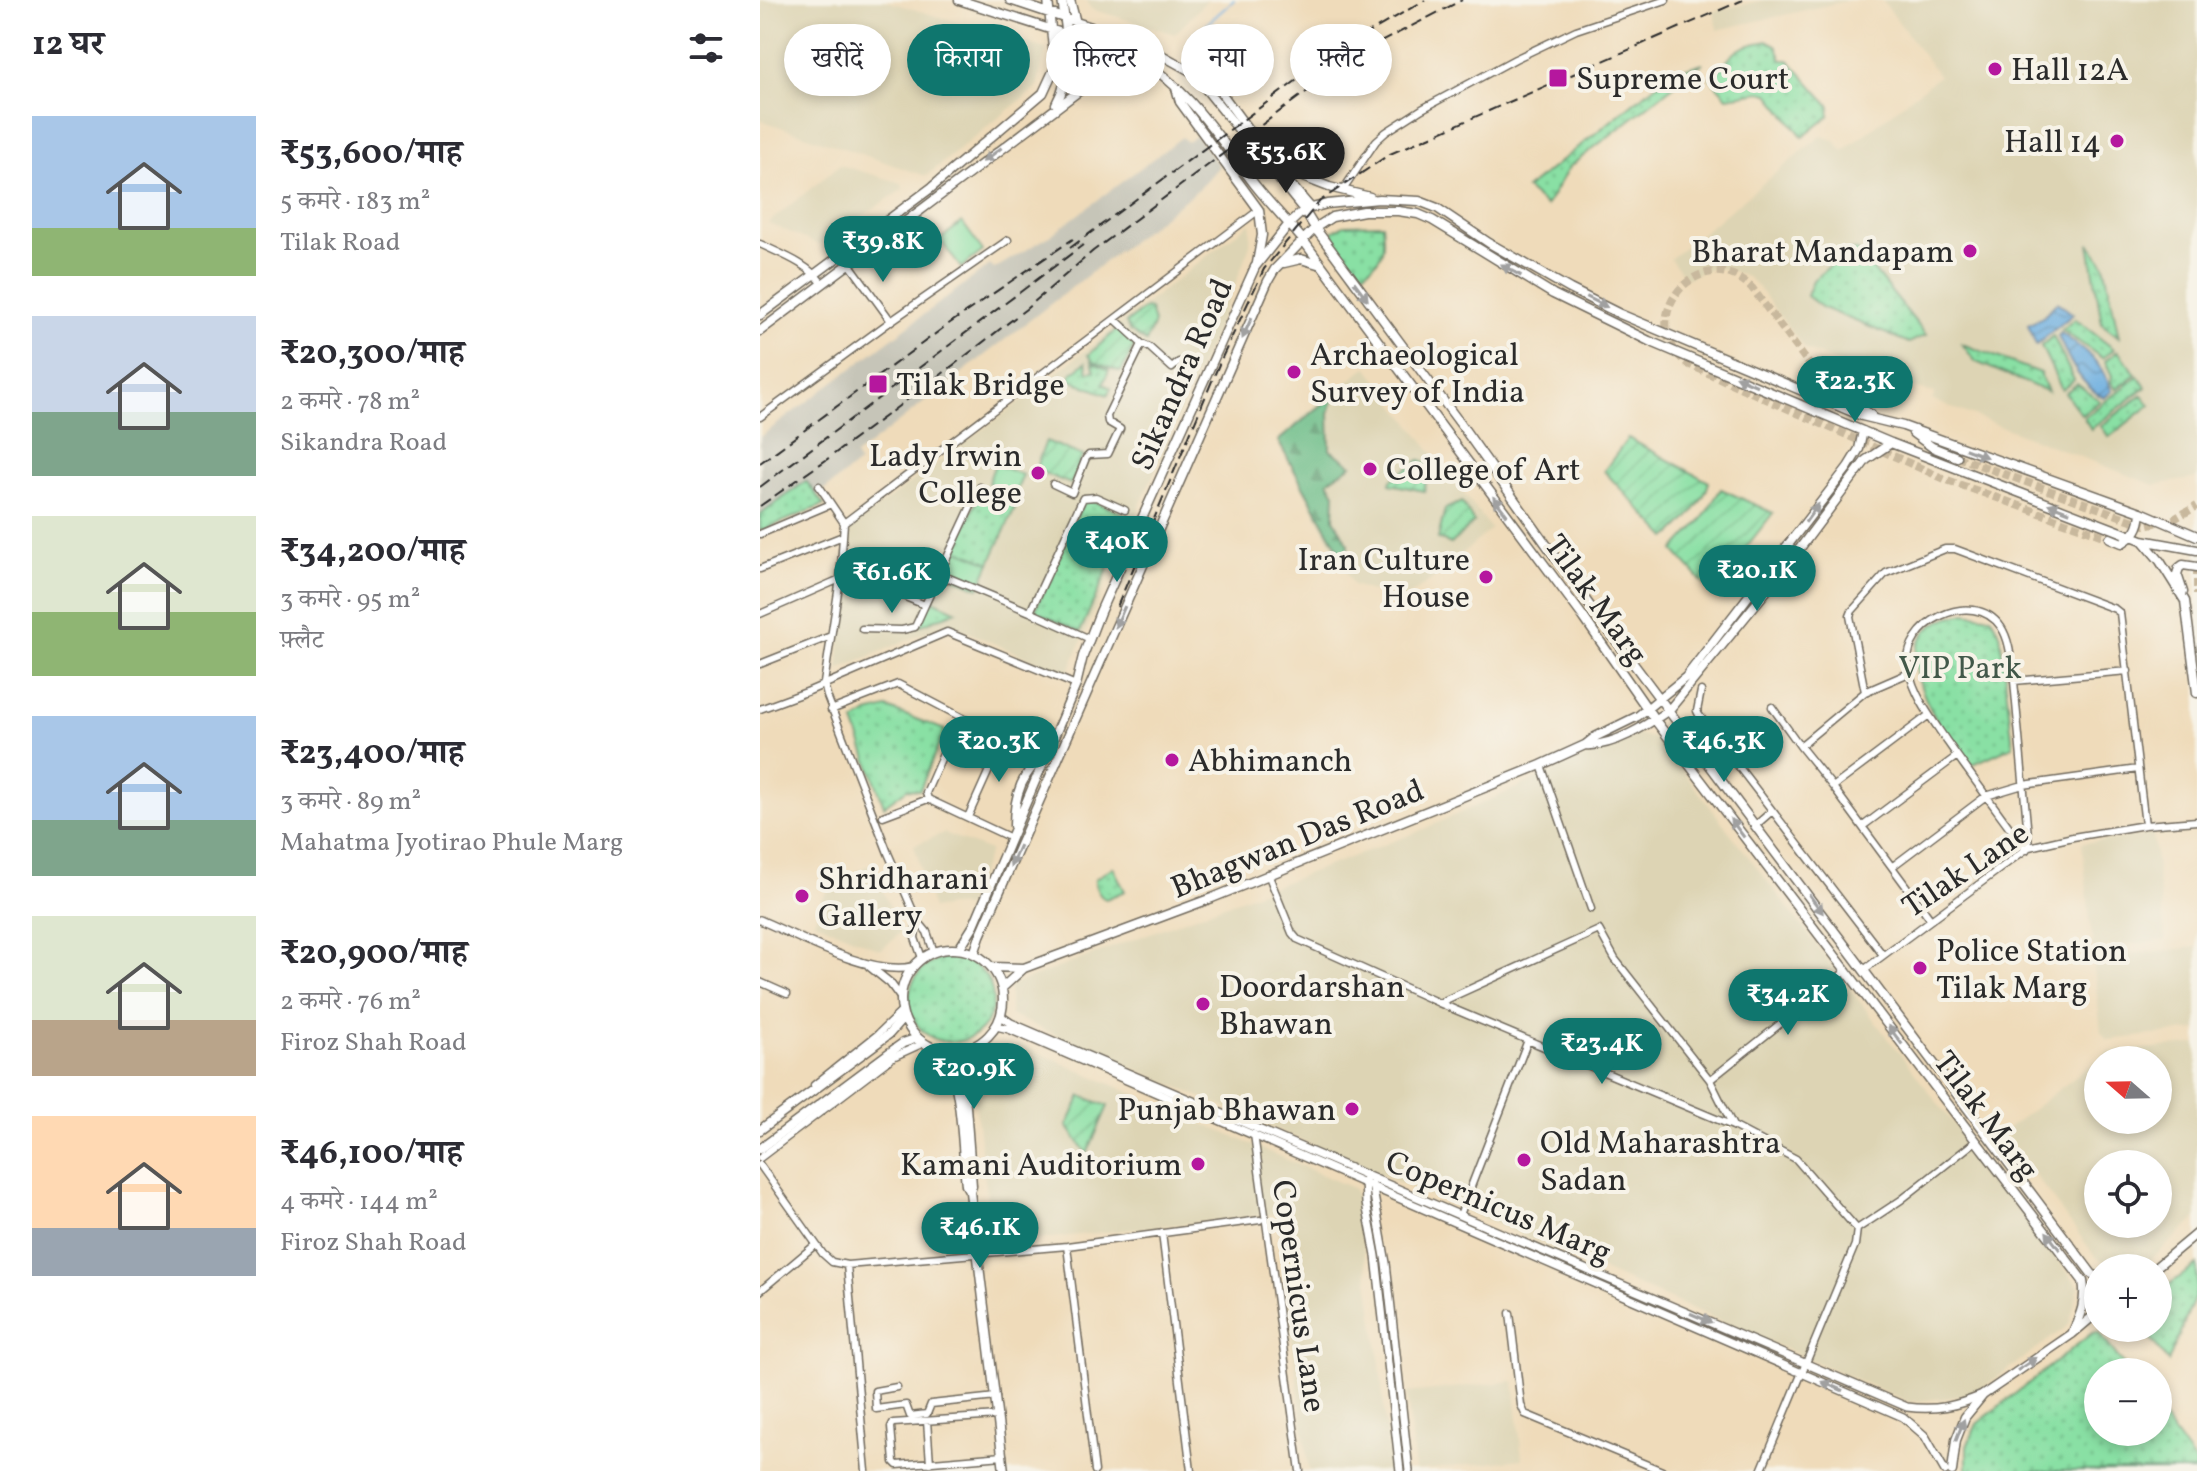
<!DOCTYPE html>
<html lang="hi">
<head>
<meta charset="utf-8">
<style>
  body { margin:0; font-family:Vollkorn,"Noto Serif Devanagari",serif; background:#f7f7f7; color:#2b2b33; height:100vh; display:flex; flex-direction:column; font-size:30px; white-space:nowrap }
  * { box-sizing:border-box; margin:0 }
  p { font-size:26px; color:#7c7c81 }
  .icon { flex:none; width:44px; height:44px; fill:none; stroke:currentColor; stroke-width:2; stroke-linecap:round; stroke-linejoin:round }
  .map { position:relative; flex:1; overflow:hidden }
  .side { display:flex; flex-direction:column; background:#fff; width:760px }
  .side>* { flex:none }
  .top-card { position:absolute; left:24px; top:24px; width:760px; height:72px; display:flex; gap:16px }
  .needle { width:52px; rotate:290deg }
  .buttons { position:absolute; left:1324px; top:1046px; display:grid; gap:16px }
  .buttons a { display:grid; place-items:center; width:88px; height:88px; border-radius:50%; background:#fff; box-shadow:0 4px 12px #0003; font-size:40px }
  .price { position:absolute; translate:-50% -68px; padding:0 18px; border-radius:28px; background:#0f766e; color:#fff; font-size:26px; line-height:52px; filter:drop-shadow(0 2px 4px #0008) }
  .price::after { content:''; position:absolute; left:50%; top:48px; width:24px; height:18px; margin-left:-12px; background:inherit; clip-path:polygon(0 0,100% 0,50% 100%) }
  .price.on { background:#222; color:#fff }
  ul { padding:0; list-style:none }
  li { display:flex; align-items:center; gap:24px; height:200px; padding:0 32px }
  li span { display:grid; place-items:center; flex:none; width:224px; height:160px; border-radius:0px; color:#555 }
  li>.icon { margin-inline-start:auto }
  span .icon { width:96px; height:96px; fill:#fffc; stroke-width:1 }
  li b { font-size:34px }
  h2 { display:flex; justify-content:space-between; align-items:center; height:96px; padding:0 32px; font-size:34px }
  .chip { padding:0 28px; border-radius:36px; background:#fff; box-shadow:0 4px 12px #0003; font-size:28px; line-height:72px }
  .chip.on { background:#0f766e; color:#fff }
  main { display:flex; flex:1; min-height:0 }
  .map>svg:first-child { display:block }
</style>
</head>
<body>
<main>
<section class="side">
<h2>12 घर<svg class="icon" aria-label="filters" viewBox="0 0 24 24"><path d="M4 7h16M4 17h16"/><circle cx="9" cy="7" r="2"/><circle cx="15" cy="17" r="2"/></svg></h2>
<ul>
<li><span style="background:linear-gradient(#a9c7e8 70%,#8fb573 0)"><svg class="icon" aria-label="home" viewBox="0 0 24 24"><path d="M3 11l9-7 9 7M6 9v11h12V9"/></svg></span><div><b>₹53,600/माह</b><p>5 कमरे · 183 m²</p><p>Tilak Road</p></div></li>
<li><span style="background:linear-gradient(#c9d6e8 60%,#7fa58c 0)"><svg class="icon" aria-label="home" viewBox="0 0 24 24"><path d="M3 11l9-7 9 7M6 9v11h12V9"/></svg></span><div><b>₹20,300/माह</b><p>2 कमरे · 78 m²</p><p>Sikandra Road</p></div></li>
<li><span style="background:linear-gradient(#dfe7d0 60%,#8fb573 0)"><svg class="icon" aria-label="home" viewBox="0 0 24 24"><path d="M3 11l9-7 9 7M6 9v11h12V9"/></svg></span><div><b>₹34,200/माह</b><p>3 कमरे · 95 m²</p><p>फ़्लैट</p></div></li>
<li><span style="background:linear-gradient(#a9c7e8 65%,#7fa58c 0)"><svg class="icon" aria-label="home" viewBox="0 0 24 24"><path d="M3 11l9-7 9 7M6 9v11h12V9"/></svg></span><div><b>₹23,400/माह</b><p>3 कमरे · 89 m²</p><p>Mahatma Jyotirao Phule Marg</p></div></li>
<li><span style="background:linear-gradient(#dfe7d0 65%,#b9a48a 0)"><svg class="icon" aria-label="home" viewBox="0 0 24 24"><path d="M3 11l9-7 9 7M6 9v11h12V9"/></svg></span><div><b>₹20,900/माह</b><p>2 कमरे · 76 m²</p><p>Firoz Shah Road</p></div></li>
<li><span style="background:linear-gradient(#ffd9b3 70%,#9aa5b1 0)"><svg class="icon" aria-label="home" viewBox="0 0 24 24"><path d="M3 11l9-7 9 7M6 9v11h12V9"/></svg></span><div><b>₹46,100/माह</b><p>4 कमरे · 144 m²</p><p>Firoz Shah Road</p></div></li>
</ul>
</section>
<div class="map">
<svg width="1437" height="1471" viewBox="0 0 1437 1471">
  <defs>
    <pattern id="grass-dots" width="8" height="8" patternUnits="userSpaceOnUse" patternTransform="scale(2)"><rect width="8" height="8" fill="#89e0a4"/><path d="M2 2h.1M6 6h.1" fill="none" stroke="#76c08d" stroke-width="1.8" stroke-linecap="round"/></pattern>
    <pattern id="forest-firs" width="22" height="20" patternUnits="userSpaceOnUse" patternTransform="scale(2)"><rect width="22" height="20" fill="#6ebe8a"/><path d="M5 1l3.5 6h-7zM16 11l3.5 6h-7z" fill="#5b9b71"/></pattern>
    <pattern id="garden-furrows" width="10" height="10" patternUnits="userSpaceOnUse" patternTransform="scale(2)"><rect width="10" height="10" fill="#89e0a4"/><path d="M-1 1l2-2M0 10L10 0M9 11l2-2" fill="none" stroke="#76c08d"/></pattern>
    <pattern id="water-waves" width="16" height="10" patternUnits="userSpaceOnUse" patternTransform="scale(2)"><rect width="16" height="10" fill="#6caee0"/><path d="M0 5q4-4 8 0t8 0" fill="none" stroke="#598eb6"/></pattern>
  </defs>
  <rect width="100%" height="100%" fill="#f7f3e8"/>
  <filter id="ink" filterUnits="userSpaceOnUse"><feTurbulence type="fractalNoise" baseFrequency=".0125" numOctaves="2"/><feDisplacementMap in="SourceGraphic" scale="16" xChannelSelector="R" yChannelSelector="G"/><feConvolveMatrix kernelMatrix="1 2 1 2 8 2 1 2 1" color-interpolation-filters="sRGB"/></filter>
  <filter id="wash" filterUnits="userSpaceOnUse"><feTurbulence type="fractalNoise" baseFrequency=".006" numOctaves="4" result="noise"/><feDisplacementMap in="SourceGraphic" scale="32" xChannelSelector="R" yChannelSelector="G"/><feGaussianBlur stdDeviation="1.8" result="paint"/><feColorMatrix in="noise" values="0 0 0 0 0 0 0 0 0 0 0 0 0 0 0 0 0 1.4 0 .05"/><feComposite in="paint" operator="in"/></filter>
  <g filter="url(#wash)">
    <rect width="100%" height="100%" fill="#efdbba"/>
    <path fill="#ddd4b4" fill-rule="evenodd" d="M0 0H123L286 49 277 87 166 176 0 120Z
      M327 0H447L415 34 331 9Z
      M1004 0H1090L957 30 954 11Z
      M1122 0H1437V478L1394 485 1172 400 1175 393 1126 382 1045 349 998 287 987 277 973 271 959 268 945 270 926 279 910 259 1061 136 1074 140 1083 151 1179 76Z
      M80 165 142 183 143 189 59 245 8 223Z
      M491 222 490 245 477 280 307 675 187 623 78 670 89 528 237 419Z
      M607 367 731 529 675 577 642 601 593 585 517 440 545 414Z
      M878 734 899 740 1319 1287 1309 1325 1213 1395 1149 1402 250 1015V986L655 833Z
      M184 833 230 851 206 907 189 906 172 909 170 900 154 845Z
      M1393 834 1405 940 1333 948 1322 843Z
      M111 864 141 932 121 950 54 921 64 896 74 883Z
      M1437 947V1030L1348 1040 1341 1032 1333 958Z
      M258 1044 595 1189 620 1364 630 1471H549L516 1214 233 1244 211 1069Z
      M1437 1044V1218L1385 1265 1375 1268H1353L1335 1256 1243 1132 1348 1052ZM1338 1060H1398V1120H1338ZM1338 1164H1398V1224H1338Z
      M754 1381 762 1459 655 1471 647 1393Z"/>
    <path fill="#c6c5b8" d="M436 135 459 166 441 187 95 456 99 463 57 496 45 481 0 515V437L230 265 234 269 288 237 422 137 427 142Z"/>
    <path fill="url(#grass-dots)" stroke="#5a8668" stroke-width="2" d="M1008 41 1016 45 1022 60H1029L1070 106 1069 116 1043 137 1009 94 1001 92 967 97 950 78C961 70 968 56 980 49 988 44 999 43 1008 41Z
      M943 63 809 167 786 206 766 189 911 73Z
      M622 224C626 255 622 260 597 277L575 244 573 231 584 225Z
      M1329 243 1344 264 1359 337 1342 324Z
      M1096 250 1100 253 1166 335 1149 343 1063 308 1047 296 1053 280 1088 251Z
      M1315 319 1354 349 1342 358 1302 330Z
      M1293 336 1314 380 1302 390 1281 346Z
      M1202 344 1280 373 1288 392 1216 362Z
      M1358 351 1376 374 1356 389 1351 382 1352 376 1345 361Z
      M326 362 328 372 335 371 332 362 349 370 343 384 351 388 348 395 310 380 311 374Z
      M1378 376 1386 387 1331 429 1324 418Z
      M1317 384 1340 401 1322 415 1305 393Z
      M1382 395 1390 405 1349 437 1341 426Z
      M46 481 64 505 0 531V515Z
      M222 489 257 503 230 563 195 549Z
      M328 499 371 517 320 632 275 611 324 500Z
      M171 599 197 611 159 626Z
      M1206 613 1231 617 1240 633 1253 746 1207 767C1175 721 1110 630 1206 613Z
      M127 708 185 730 160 790 147 789 124 806 94 722 108 713Z
      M353 867 365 891 346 899C339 897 334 886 335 879Z
      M149 1000a42 42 0 1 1 84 0a42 42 0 1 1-84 0Z
      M1437 1265V1292L1408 1362 1383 1328H1398V1292Z
      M1338 1332 1370 1372H1338V1432H1398V1411L1437 1465V1471H1207V1446L1217 1424 1332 1333Z"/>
    <path fill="url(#forest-firs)" stroke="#4c745a" stroke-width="2" d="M575 394 569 413 570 450 592 465 568 481 575 493 574 519 588 544 586 563 518 441Z"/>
    <path fill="url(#garden-furrows)" stroke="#5a8668" stroke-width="2" d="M385 308 390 309 394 323 386 342 370 331 366 323Z
      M359 328 375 345 361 372 334 362 328 355Z
      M868 438 949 482C944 503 923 525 907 538L844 471Z
      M286 441 323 456 311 484 275 470Z
      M660 460 665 462 669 468 664 491 630 484 631 480Z
      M961 489 1013 513 951 592 914 550 941 521Z
      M702 502 714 522 691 544 678 539 685 509Z
      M321 1096 348 1106 327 1154 307 1126Z"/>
    <path fill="#89e0a4" stroke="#5a8668" stroke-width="2" d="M202 222 223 251 201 268 180 240Z
      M235 464 263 475 255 494 228 483Z
      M196 549 230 563 219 588 186 574Z"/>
    <path fill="url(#water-waves)" stroke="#4c6c86" stroke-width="2" d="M1297 302 1313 314 1276 345 1268 325 1284 316Z
      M1301 333C1326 351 1342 362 1352 391L1344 398C1320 385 1309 360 1298 336Z"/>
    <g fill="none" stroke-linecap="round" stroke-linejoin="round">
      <path stroke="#6caee0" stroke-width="2" d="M432 37 474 0"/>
    </g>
  </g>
  <g filter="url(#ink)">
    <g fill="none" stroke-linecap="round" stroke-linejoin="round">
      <path stroke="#c8b89d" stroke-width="8" stroke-dasharray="8 4" stroke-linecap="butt" d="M1089 399 1049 364 992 288C941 237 870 319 928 364L1187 480 1350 538
        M1197 457 1385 525 1414 519 1437 506
        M1437 568V595"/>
      <defs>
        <path id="minor" d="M583 190 616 141 626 132 662 109 755 59 816 30 906 0
          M0 244C23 255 47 263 63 284
          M83 255 131 321
          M382 344 389 347 412 368 419 362
          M0 417 131 321 248 240
          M293 484 312 493
          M59 486 84 523
          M312 493 326 458 329 455 348 454 360 429 348 422 347 416 382 344 356 320
          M0 534 71 504
          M117 555 162 574 163 587
          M0 569 83 536
          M80 579 123 593 143 596 189 578 270 612
          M143 596 165 605 220 487
          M0 614 80 579
          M102 629 142 630 155 627 165 605
          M330 639 270 612 323 498 336 497 365 510
          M0 664 71 636
          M1254 681C1251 664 1251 642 1241 627 1213 586 1139 624 1149 670 1154 696 1172 719 1186 740 1212 777 1239 813 1266 850
          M941 691 937 711 939 715 1123 955
          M1105 692 1149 673
          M1012 707 1040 746
          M0 709 49 691 187 632 316 685
          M71 710 138 684 243 739 208 817
          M1169 715 1073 787 1171 920
          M781 765 831 909
          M1073 787 1040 746 1105 692 1090 616 1092 611 1126 573 1185 549H1195L1355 609 1360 613 1385 825
          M168 799 166 793 194 729
          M123 816 168 799 251 838
          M996 825 1012 811
          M1103 826 1197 756
          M1269 847 1254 681 1368 671
          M1133 866 1226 796 1263 785 1378 769
          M508 874 532 933 537 939 679 1003 973 1126 1036 1159 1097 1229 1095 1245 1001 1471
          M157 920 155 938 162 958
          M174 952 167 932 157 920 128 853 67 696 64 683 80 579 84 523 499 210
          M1105 969 1269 847 1313 837 1385 825 1437 821
          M0 982 27 994
          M679 1003 839 930 855 959 950 1080 973 1126
          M950 1080 1086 971
          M54 1085 118 1034 142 1011
          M494 1134 540 1471
          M0 1158 133 1057 164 1043
          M0 1165 63 1254 72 1262 87 1265 307 1246 500 1220
          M700 1215 768 1040
          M1097 1229 1141 1200 1216 1141
          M402 1233 431 1471
          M307 1246 335 1471
          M87 1265 106 1471
          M0 1291 55 1245
          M750 1313 761 1405 765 1414 902 1471
          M137 1387 115 1391 116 1409 146 1405 150 1416 167 1414 171 1404 236 1397
          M238 1416 133 1423 131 1427 134 1462 137 1465 243 1456
          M167 1421 170 1463"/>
        <path id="tertiary" d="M0 920C40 937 110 976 152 967
          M109 966 130 983 141 998
          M241 1016 251 1023 1147 1407C1176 1411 1196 1406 1223 1395
          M236 1026 249 1029 1143 1417 1165 1436 1185 1471
          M605 1180 606 1203 616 1256 640 1471
          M612 1184 626 1263 649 1471"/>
        <path id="secondary" d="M199 0 374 56C427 85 459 138 495 185 510 204 528 222 543 240L824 618 895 720 1323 1281C1327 1301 1320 1316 1312 1334
          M250 0 382 44 432 72 544 210 555 228 702 426 830 606 1332 1274 1338 1277
          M310 0 315 19
          M433 73 447 76 454 83 515 166 551 208
          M416 88 420 102 499 210 502 235 497 263
          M296 104C314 72 307 34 302 0
          M520 168 569 187 610 197
          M524 263 541 259 561 265
          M0 315 171 188 283 93 295 67 288 0
          M0 331 347 70 366 67 393 68
          M1089 399 1111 415
          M1153 433 1172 447 1197 457
          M1350 538 1362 543C1375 535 1380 528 1381 512
          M1383 541 1400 561 1425 601 1437 693
          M1423 592 1417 574 1419 568 1423 565 1437 567
          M826 745C853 747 887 725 909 710L1026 567 1106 460 1131 443
          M254 826C254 795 262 771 288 752
          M141 1000a51 51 0 1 1 102 0a51 51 0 1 1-102 0Z
          M199 949 214 925 316 685 323 656 340 612 495 267 529 224 544 210 567 204 619 199 659 201 677 208 729 243 810 289 860 314 1102 416 1143 426 1381 512 1437 536
          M214 954 220 936 508 281 515 269 555 228 572 217 604 211H638L658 214 672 220 793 294 889 341 1131 443 1382 540 1437 550
          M232 967 264 968 452 898 781 765 825 745 835 737 878 716 926 677 1088 467 1099 449 1103 431
          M242 988 264 968
          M182 1051C203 1080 202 1149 206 1185L210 1192 244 1471
          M0 1130 129 1034 144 1017
          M0 1149 129 1053 143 1043 158 1038
          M210 1192 212 1186 204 1080 210 1048
          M1395 1268 1437 1233
          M1192 1471 1196 1440 1205 1417 1223 1395 1312 1334 1338 1312"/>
      </defs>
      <use href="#minor" stroke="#70695d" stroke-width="9"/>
      <use href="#tertiary" stroke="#70695d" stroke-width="10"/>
      <use href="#secondary" stroke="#70695d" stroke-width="11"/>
      <use href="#minor" stroke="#fff" stroke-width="6"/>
      <use href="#tertiary" stroke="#fff" stroke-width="7"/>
      <use href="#secondary" stroke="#fff" stroke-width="8"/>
      <path stroke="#2b2b2b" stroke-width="2" stroke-dasharray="12 6" stroke-linecap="butt" d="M310 248 575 52 665 0
        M0 463 190 323 313 239
        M0 487 323 245
        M0 506 66 460 182 374 266 309 333 251 539 97 617 44 702 0
        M357 607 460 362 504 269 560 201 630 154 983 0"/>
    </g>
    <defs><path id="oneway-solid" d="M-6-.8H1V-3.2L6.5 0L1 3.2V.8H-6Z" transform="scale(2)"/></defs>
    <g fill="#a0a0a0">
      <use href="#oneway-solid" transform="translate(232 155) rotate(143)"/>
      <use href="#oneway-solid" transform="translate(751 270) rotate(-150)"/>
      <use href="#oneway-solid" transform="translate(601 291) rotate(53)"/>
      <use href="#oneway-solid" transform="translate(837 302) rotate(27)"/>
      <use href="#oneway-solid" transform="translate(487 328) rotate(114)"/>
      <use href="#oneway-solid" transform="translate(986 381) rotate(-157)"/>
      <use href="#oneway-solid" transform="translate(1216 453) rotate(21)"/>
      <use href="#oneway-solid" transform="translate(740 506) rotate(-127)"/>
      <use href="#oneway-solid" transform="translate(1299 508) rotate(-159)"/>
      <use href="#oneway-solid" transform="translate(1052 513) rotate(-54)"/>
      <use href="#oneway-solid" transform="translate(360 617) rotate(114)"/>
      <use href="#oneway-solid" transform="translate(977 828) rotate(-127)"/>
      <use href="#oneway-solid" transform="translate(255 856) rotate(114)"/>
      <use href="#oneway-solid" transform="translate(1056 904) rotate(53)"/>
      <use href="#oneway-solid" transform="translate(1135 1035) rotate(-127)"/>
      <use href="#oneway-solid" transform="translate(1293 1241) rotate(-127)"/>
      <use href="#oneway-solid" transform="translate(941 1318) rotate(23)"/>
      <use href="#oneway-solid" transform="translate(1267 1364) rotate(-34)"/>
      <use href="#oneway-solid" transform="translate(1072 1386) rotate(-157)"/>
      <use href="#oneway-solid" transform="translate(1200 1430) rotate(-69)"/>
    </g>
  </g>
  <g fill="#b5179e" stroke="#f7f3e8" stroke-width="3">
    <circle cx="1235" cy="69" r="8"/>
    <rect x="788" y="68" width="20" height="20" rx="4"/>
    <circle cx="1357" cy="141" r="8"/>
    <circle cx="1210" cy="251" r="8"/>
    <circle cx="534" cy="372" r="8"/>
    <rect x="108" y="374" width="20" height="20" rx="4"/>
    <circle cx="610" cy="469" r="8"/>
    <circle cx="278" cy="473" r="8"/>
    <circle cx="726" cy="577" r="8"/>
    <circle cx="412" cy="760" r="8"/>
    <circle cx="42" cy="896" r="8"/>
    <circle cx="1160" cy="968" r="8"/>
    <circle cx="443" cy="1004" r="8"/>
    <circle cx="592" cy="1109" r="8"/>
    <circle cx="764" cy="1160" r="8"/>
    <circle cx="438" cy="1164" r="8"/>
  </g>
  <g text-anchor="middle" stroke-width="8" stroke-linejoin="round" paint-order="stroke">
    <g font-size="32" fill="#2b2b2b" stroke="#f7f3e8" text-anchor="start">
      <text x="1251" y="80">Hall 12A</text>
      <text x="816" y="89">Supreme Court</text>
      <text x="1341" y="152" text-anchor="end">Hall 14</text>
      <text x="1194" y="262" text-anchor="end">Bharat Mandapam</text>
      <text x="550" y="365">Archaeological<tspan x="550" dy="37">Survey of India</tspan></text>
      <text x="136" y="395">Tilak Bridge</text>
      <text x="262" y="466" text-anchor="end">Lady Irwin<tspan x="262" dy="37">College</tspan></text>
      <text x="626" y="480">College of Art</text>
      <text x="710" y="570" text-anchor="end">Iran Culture<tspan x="710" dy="37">House</tspan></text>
      <text x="428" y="771">Abhimanch</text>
      <text x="58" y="889">Shridharani<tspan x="58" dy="37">Gallery</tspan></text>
      <text x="1176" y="961">Police Station<tspan x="1176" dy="37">Tilak Marg</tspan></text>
      <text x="459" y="997">Doordarshan<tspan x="459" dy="37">Bhawan</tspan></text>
      <text x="576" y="1120" text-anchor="end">Punjab Bhawan</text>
      <text x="780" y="1153">Old Maharashtra<tspan x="780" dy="37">Sadan</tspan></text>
      <text x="422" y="1175" text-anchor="end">Kamani Auditorium</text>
    </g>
    <g font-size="32" fill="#2b2b2b" stroke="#f7f3e8">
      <text transform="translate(421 374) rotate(-66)" y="11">Sikandra Road</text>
      <text transform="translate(837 599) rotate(54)" y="11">Tilak Marg</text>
      <text transform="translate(537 838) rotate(-22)" y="11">Bhagwan Das Road</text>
      <text transform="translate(1205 869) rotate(-34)" y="11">Tilak Lane</text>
      <text transform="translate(1227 1115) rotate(53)" y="11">Tilak Marg</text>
      <text transform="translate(739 1206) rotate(23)" y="11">Copernicus Marg</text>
      <text transform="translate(540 1296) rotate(82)" y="11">Copernicus Lane</text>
    </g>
    <g font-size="32" fill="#425849" stroke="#f7f3e8">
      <text x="1200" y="678">VIP Park</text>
    </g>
  </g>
</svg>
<div class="buttons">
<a><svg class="needle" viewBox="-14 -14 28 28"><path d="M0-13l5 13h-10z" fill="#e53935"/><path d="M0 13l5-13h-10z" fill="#7c7c81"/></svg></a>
<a><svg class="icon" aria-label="locate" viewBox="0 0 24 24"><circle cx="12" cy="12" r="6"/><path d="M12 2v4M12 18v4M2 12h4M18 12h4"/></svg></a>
<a>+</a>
<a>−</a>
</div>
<b class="price on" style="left:526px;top:195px">₹53.6K</b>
<b class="price" style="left:123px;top:284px">₹39.8K</b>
<b class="price" style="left:1095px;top:424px">₹22.3K</b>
<b class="price" style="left:357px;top:584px">₹40K</b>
<b class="price" style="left:997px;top:613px">₹20.1K</b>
<b class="price" style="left:132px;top:615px">₹61.6K</b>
<b class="price" style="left:239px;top:784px">₹20.3K</b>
<b class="price" style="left:964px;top:784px">₹46.3K</b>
<b class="price" style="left:1028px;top:1037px">₹34.2K</b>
<b class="price" style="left:842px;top:1086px">₹23.4K</b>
<b class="price" style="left:214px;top:1111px">₹20.9K</b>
<b class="price" style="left:220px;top:1270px">₹46.1K</b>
<div class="top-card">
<a class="chip">खरीदें</a>
<a class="chip on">किराया</a>
<a class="chip">फ़िल्टर</a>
<a class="chip">नया</a>
<a class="chip">फ़्लैट</a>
</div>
</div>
</main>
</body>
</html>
